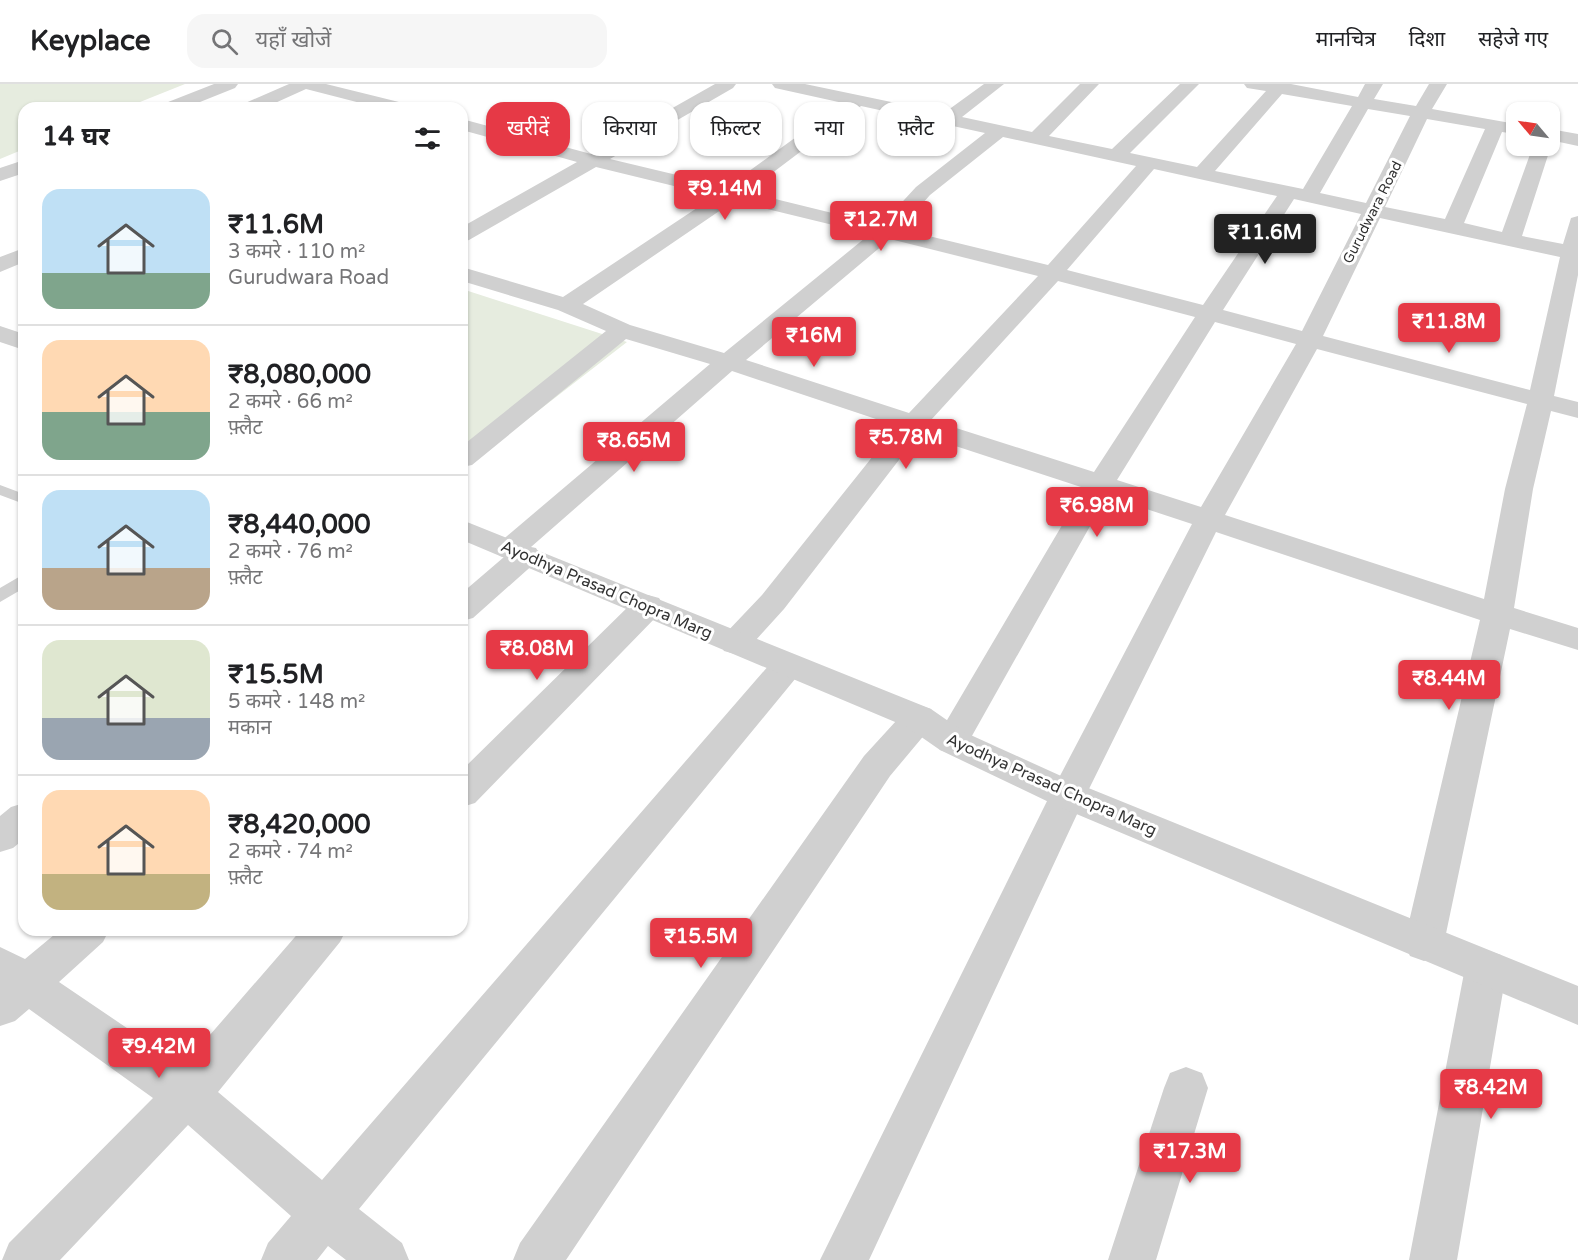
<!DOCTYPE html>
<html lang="hi">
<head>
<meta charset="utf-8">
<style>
  body { margin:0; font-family:"Varela Round","Noto Sans Devanagari",sans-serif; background:#f6f6f6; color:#202124; height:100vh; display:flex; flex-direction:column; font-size:22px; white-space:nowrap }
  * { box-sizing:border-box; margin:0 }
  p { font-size:20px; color:#757577 }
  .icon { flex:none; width:33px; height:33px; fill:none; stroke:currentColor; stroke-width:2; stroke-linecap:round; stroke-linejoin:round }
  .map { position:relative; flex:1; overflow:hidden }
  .drawer { position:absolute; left:18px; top:18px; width:450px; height:834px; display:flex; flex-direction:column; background:#fff; border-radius:18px; box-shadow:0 2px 4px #0004 }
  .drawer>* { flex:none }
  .top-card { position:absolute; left:486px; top:18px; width:570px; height:54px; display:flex; gap:12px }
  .needle { width:39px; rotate:299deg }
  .controls { position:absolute; left:1506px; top:18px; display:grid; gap:12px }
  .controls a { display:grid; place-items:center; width:54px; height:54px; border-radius:12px; background:#fff; box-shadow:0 2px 4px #0004; font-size:30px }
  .price { position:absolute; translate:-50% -51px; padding:0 14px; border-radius:6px; background:#e63946; color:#fff; font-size:20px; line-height:39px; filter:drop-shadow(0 2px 3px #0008) }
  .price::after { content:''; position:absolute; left:50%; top:36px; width:18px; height:14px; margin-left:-9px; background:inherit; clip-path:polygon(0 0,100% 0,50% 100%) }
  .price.current { background:#222; color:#fff }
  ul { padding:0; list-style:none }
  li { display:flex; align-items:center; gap:18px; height:150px; padding:0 24px }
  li+li { border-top:2px solid #e0e0e0 }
  li span { display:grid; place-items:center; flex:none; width:168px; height:120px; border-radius:18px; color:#555 }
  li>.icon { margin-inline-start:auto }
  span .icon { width:72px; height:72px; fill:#fffc; stroke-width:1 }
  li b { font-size:26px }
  h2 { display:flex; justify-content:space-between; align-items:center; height:72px; padding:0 24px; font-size:26px }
  .tag { padding:0 21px; border-radius:18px; background:#fff; box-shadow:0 2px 4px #0004; font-size:21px; line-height:54px }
  .tag.current { background:#e63946; color:#fff }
  header { display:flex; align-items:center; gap:36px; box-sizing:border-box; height:84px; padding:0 30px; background:#fff; border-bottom:2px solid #e0e0e0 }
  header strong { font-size:28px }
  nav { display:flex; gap:33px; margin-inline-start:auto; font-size:21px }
  .search { width:420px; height:54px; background:#f6f6f6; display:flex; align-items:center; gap:15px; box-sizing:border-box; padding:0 21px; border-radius:18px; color:#757577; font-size:22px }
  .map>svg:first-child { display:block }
</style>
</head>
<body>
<header>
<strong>Keyplace</strong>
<div class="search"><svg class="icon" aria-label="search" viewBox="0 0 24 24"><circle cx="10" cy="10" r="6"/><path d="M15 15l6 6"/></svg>यहाँ खोजें</div>
<nav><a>मानचित्र</a><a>दिशा</a><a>सहेजे गए</a></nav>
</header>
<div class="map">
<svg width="1578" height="1176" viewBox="0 0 1578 1176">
  <rect width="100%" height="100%" fill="#fff"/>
  <path fill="#e6ecdf" d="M0 0H185L125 24H24V65L0 75Z
    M462 205 627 258 462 386Z"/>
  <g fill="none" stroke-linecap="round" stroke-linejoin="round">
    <path fill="#d0d0d0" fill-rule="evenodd" d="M0 401 24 410V420L0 411Z
      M24 490V504L0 518V504Z"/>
    <path fill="#d0d0d0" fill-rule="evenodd" d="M214 0H238L235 4 185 24H160L163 20Z
      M289 0H326L407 20 410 24H380L306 5 264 24H240L243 20Z
      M715 0H736L733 4 610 75 727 103 843 19 775 4 772 0H805L944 29 984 0H1004L962 33 1032 48 1080 0H1099L1049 52 1112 65 1180 0H1199L1130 69 1197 83 1266 7 1247 4 1244 0H1291L1358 13 1365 0H1383L1374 15 1416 22 1429 0H1447L1432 25 1516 40V50L1502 48 1464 139 1502 148 1533 62H1550V59L1551 62 1522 152 1563 160 1571 134 1578 132V191L1554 312 1578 318V334L1551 327 1533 405 1514 524 1578 544V566L1510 545 1444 859 1438 872 1424 877 1410 872 1404 859 1480 536 1216 448 1086 711 869 1176H820L1050 711 1192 440 1107 412 964 666 952 670 940 666 935 657 940 648 1084 404 919 350 784 525 746 567 735 570 724 567 719 559 724 551 762 511 897 342 732 287 531 463 536 464 540 471 536 478 473 534 462 537V509L504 473 500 472 495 465 500 458 710 280 626 255 472 381 462 383V362L606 247 558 226 462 197V183L563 213 715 112 596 83 469 156 462 158V143L577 78 462 46V35L591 70ZM1282 10 1352 22 1303 105 1215 87ZM861 22 985 49 916 103 881 141 747 108ZM1368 25 1410 32 1366 119 1320 109ZM1427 35 1485 45 1445 135 1385 123ZM1003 53 1136 82 1048 181 900 145 930 111ZM1154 85 1277 112 1203 221 1067 186ZM1294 115 1361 130 1302 247 1223 226ZM734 117 870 150 724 269 630 241 583 220ZM1380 134 1560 173 1530 306 1323 252ZM890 155 1038 192 909 329 746 276ZM1058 197 1195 233 1094 388 931 336ZM1215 238 1296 260 1201 423 1117 396ZM1317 265 1527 320 1505 405 1484 515 1225 431Z
      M1550 45 1578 50V62L1550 56Z
      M24 76V89L0 97V84Z
      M24 164V178L0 188V173Z
      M648 511 659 514 664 522 659 530 475 719 462 723V686L637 514Z
      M788 569 800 573 804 581 800 589 359 1125 402 1159 409 1176H346L328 1162 317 1176H261L268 1159 291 1132 188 1041 60 1176H2L9 1159 153 1014 29 925 15 937 0 942V863L25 875 60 846H109L103 858 59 898 183 982 301 846H346L340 858 218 1008 322 1096 776 573Z
      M919 621 931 625 936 634 931 643 890 692 566 1176H513L520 1159 864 672 907 625Z
      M24 719V755L13 764 0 768V732L11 723Z
      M1486 866 1501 871 1507 884 1457 1176H1409L1465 884 1471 871Z
      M1186 983 1202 989 1208 1004 1156 1176H1108L1164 1004 1170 989Z"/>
    <path fill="#d0d0d0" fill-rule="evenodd" d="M0 242 24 250V266L0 258Z
      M462 436 931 625 964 648 1081 701 1578 902V941L1055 721 940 666 907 643 462 456Z"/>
  </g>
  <g text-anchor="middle" stroke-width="6" stroke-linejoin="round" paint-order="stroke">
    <g font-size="14" fill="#333" stroke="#fff">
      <text transform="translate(1372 128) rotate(-63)" y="5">Gurudwara Road</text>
    </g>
    <g font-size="16" fill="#333" stroke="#fff">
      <text transform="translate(607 505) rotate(23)" y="6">Ayodhya Prasad Chopra Marg</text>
      <text transform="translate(1052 700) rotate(24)" y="6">Ayodhya Prasad Chopra Marg</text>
    </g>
  </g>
</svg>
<div class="controls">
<a><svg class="needle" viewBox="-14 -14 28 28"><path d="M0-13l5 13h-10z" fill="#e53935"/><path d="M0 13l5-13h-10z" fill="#757577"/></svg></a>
</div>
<b class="price" style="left:725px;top:137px">₹9.14M</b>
<b class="price" style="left:881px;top:168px">₹12.7M</b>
<b class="price current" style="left:1265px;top:181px">₹11.6M</b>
<b class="price" style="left:1449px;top:270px">₹11.8M</b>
<b class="price" style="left:814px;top:284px">₹16M</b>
<b class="price" style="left:906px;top:386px">₹5.78M</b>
<b class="price" style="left:634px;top:389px">₹8.65M</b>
<b class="price" style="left:1097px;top:454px">₹6.98M</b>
<b class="price" style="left:537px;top:597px">₹8.08M</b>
<b class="price" style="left:1449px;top:627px">₹8.44M</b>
<b class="price" style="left:701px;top:885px">₹15.5M</b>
<b class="price" style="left:159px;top:995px">₹9.42M</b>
<b class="price" style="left:1491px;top:1036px">₹8.42M</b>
<b class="price" style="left:1190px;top:1100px">₹17.3M</b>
<div class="top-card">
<a class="tag current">खरीदें</a>
<a class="tag">किराया</a>
<a class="tag">फ़िल्टर</a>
<a class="tag">नया</a>
<a class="tag">फ़्लैट</a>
</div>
<section class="drawer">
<h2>14 घर<svg class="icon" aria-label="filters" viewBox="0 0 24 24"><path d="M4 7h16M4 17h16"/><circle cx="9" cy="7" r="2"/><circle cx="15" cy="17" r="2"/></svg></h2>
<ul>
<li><span style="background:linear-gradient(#bfe0f5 70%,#7fa58c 0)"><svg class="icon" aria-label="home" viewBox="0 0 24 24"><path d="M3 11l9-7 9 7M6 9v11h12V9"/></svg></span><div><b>₹11.6M</b><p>3 कमरे · 110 m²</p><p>Gurudwara Road</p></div></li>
<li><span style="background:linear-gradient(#ffd9b3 60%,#7fa58c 0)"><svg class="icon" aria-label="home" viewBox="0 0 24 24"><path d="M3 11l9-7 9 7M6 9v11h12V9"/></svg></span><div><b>₹8,080,000</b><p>2 कमरे · 66 m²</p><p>फ़्लैट</p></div></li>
<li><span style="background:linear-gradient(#bfe0f5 65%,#b9a48a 0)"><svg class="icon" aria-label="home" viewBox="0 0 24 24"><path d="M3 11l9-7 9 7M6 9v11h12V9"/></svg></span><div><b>₹8,440,000</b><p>2 कमरे · 76 m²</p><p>फ़्लैट</p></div></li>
<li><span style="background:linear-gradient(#dfe7d0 65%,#9aa5b1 0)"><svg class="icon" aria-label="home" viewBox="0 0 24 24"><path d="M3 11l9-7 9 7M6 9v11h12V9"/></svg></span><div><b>₹15.5M</b><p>5 कमरे · 148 m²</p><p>मकान</p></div></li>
<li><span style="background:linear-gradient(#ffd9b3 70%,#c2b280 0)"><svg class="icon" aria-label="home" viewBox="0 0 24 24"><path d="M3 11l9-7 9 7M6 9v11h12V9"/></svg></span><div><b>₹8,420,000</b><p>2 कमरे · 74 m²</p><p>फ़्लैट</p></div></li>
</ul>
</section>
</div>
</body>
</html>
